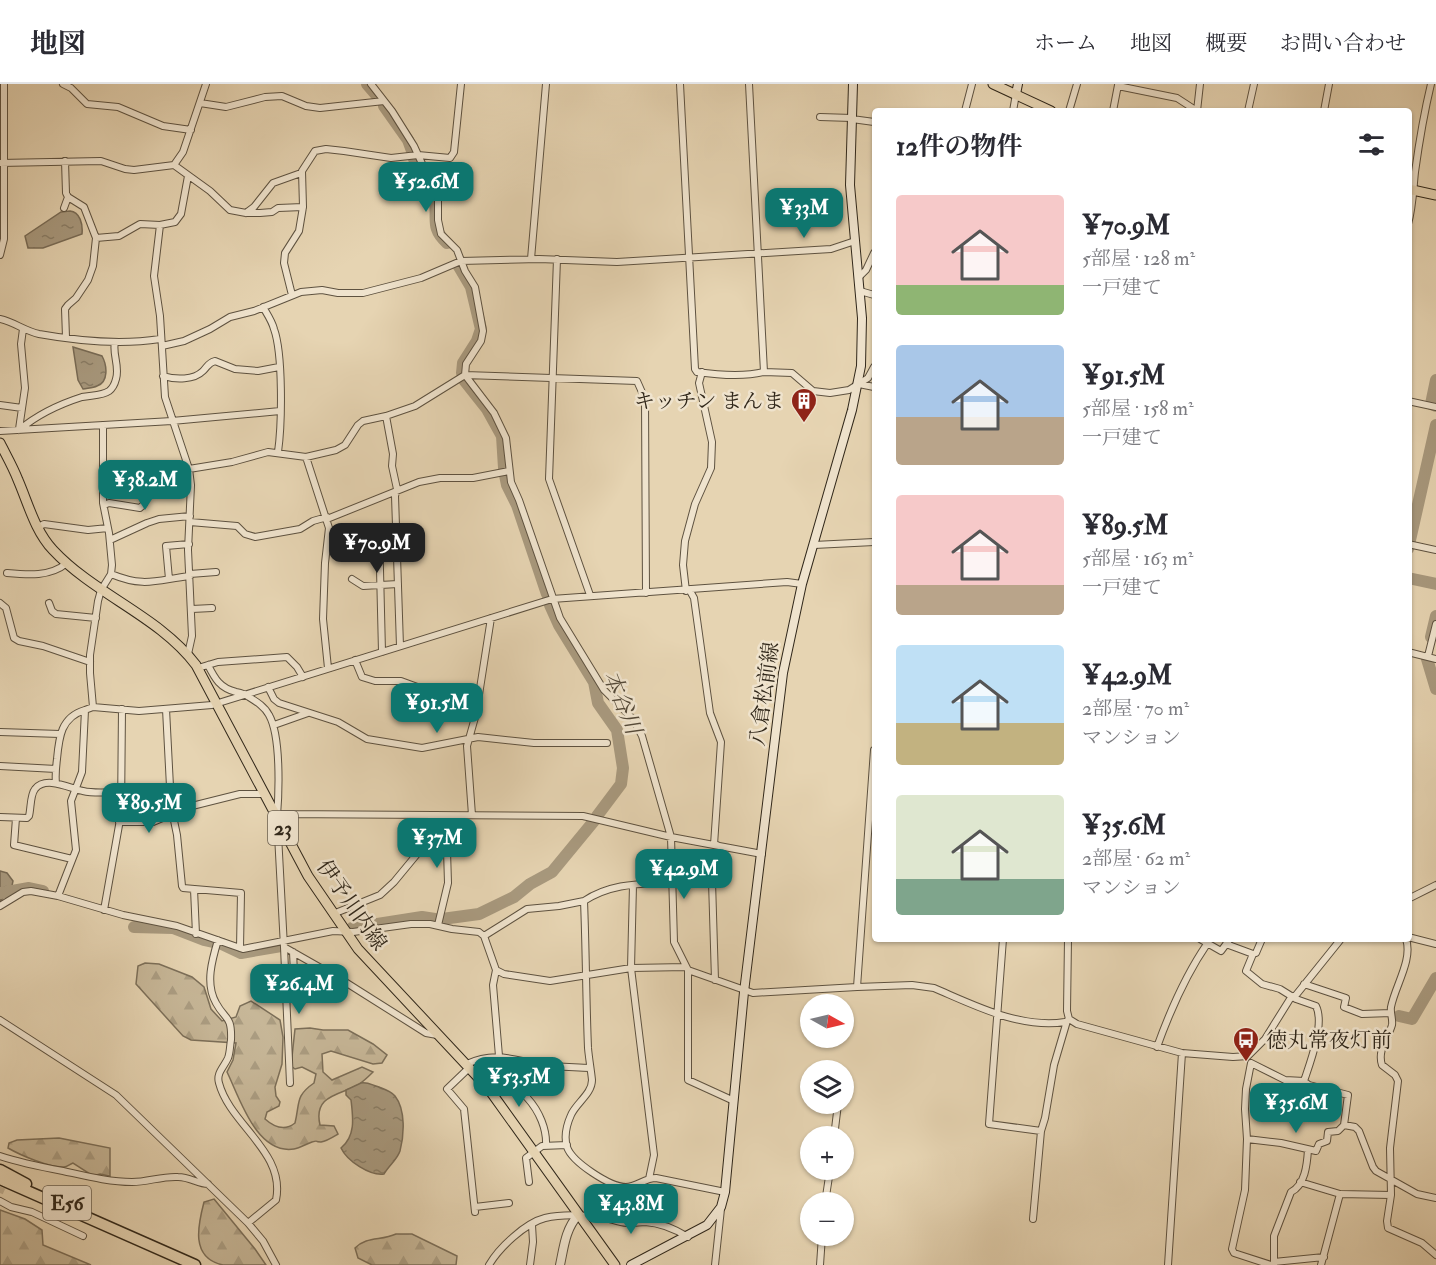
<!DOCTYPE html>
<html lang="ja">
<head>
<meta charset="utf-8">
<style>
  body { margin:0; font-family:"IM FELL Double Pica","Noto Serif JP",serif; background:#f7f7f7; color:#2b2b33; height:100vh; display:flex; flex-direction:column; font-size:22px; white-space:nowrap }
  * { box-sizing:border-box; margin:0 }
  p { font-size:20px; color:#7c7c81 }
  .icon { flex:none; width:33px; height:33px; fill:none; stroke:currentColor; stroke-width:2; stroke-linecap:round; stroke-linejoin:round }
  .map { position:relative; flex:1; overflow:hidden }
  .panel { position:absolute; left:872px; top:24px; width:540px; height:834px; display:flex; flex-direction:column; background:#fff; border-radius:6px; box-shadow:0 2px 4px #0004 }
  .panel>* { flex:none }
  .needle { width:39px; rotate:98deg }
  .fabs { position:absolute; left:800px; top:910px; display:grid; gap:12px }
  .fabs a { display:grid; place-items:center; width:54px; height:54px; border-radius:50%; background:#fff; box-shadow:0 2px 4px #0004; font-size:30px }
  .price { position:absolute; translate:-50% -51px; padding:0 14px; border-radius:12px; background:#0f766e; color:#fff; font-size:20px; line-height:39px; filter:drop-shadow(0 2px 3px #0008) }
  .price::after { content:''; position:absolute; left:50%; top:36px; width:18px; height:14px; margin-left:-9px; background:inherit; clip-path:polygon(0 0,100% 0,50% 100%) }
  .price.active { background:#222; color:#fff }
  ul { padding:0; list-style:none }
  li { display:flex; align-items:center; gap:18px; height:150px; padding:0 24px }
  li span { display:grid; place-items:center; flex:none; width:168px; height:120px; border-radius:6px; color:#555 }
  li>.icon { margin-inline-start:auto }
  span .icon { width:72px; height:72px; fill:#fffc; stroke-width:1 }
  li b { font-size:26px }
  h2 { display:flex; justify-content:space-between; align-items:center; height:72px; padding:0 24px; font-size:26px }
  header { display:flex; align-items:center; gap:36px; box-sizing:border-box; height:84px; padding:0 30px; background:#fff; border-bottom:2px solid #e1e1e2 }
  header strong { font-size:28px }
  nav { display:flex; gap:33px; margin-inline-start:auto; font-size:21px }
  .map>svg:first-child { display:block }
</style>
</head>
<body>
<header>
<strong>地図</strong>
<nav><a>ホーム</a><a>地図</a><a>概要</a><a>お問い合わせ</a></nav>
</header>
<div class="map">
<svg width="1436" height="1181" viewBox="0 0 1436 1181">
  <defs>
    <pattern id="forest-firs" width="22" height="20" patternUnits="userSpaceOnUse" patternTransform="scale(1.5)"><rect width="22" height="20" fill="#c7b798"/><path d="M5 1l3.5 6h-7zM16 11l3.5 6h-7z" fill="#ab9d82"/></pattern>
    <pattern id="water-ripples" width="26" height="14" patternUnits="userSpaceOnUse" patternTransform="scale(1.5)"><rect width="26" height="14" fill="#a8997e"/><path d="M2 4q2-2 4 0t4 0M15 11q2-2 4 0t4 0" fill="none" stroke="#897d66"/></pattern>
  </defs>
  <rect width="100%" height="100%" fill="#e6d4b2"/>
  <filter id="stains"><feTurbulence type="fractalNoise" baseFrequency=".00333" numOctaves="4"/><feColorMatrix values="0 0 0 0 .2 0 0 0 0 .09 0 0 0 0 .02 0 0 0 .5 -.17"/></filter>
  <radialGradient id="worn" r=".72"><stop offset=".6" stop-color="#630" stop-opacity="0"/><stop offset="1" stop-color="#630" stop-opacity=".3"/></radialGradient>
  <path fill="url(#forest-firs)" stroke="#7c6f59" stroke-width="1.5" d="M145 879 159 880 192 893 204 903 211 925 222 937 236 933 240 922 251 917 280 936 283 953 282 980 275 1003 276 1012 280 1018 279 1022 267 1028 265 1035C274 1043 285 1047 295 1039 300 1019 295 1012 314 999L316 990 302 983 295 985 291 982 295 945 310 944 323 946H348L373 960 387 971 382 979 373 980 331 967 322 970 323 988 332 996 362 983 373 988C369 992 364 997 358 1001 340 1011 313 1011 320 1041L334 1042 338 1050C333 1053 327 1057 321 1058 313 1058 320 1056 312 1058 306 1060 300 1064 294 1065 256 1071 239 1012 227 988L233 976 236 959 191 956 183 952 136 900 138 882Z
    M59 1054 110 1064V1092L100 1090 93 1092 73 1079C70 1080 67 1083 64 1083 50 1084 20 1071 8 1064L9 1059 17 1056Z
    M214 1115 255 1165 266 1181C253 1181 236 1181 223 1181 190 1174 198 1141 204 1118Z
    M0 1126 25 1135 42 1146 43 1161 91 1181H0Z
    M396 1150H412L457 1172 456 1181H372L358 1174 355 1164C367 1152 381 1157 396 1150Z"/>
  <path fill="url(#water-ripples)" stroke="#786b56" stroke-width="1.5" d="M70 127C80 128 83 140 82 150L43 164H28L25 152 61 128Z
    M73 263 102 272C107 281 109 298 97 302 93 304 87 304 83 305L78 296Z
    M0 787 7 789 13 797 12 802 0 818Z
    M361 999C368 998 372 1001 379 1003 384 1005 391 1007 395 1012 406 1026 404 1052 400 1067 397 1076 389 1081 384 1090 370 1092 347 1077 341 1064 356 1052 353 1033 351 1016L346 1011V1006Z"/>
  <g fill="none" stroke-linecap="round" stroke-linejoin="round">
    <path stroke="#a8997e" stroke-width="12" d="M367 0 379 14
      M384 22 408 56 412 67
      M414 75C421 87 430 100 434 114 439 133 429 143 447 159
      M458 181 471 203 481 245 477 257 463 279 462 289
      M464 296 487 325 502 352 504 384
      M1436 296 1431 320 1436 322
      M505 391 507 401 517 421 547 510
      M1408 465 1436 341
      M1408 494 1436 500
      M550 521 559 541 594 598 598 619 617 646 623 684 621 700 597 732
      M1431 553 1436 532
      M1427 575 1436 605
      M0 809 29 804 43 807
      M442 835 479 830 514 813 530 800 552 788 594 737
      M134 843 173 844 204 856 222 860 241 869 281 862
      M352 844 422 833 435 835
      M1399 932 1412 935 1436 894"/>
    <path stroke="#c2b194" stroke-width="6" stroke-dasharray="6 3" stroke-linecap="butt" d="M0 1109 11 1084"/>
    <defs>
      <path id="minor" d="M63 0 71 4 87 20 118 23 163 42 191 46
        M371 0 392 27 414 62 438 115V136L441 150 457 166 465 187 475 203 483 247 481 257 466 280 465 291 494 329 506 354 511 398 519 416 560 534 604 606 633 635 642 652 671 753 674 858 688 886 753 909 857 903 912 901 934 904C974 921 1020 945 1065 938
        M680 0 695 285 697 288C718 291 744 293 764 288
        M749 0 764 288 792 289 813 307 830 309 849 306 868 294 874 283
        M1118 2 1177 14 1197 27
        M200 19 226 23 265 13 282 12 306 22 320 24 384 17
        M965 27 972 0
        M1013 27 1016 10
        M1069 27 1077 0
        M1113 27 1118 1
        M1197 27 1200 0
        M1248 27 1254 0
        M1324 27 1329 0
        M820 33 852 34
        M852 35 874 38
        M65 77 66 109 68 113 84 123 96 154 93 182 88 196 76 214 68 221 65 225 66 253
        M0 79 101 77 125 85 134 86 174 81 183 68 206 0
        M174 81 210 107 230 126 246 129H260L272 128 278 124 303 123
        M64 124 68 113
        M246 129 254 123 273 99 301 89
        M1408 140C1413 122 1413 107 1415 88 1419 59 1424 29 1431 0
        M160 141 154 192 160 232 165 313 189 385 191 401 188 466 192 552 188 570
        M96 154 119 152 140 140 160 141 175 138 181 130 188 92
        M0 171 4 155V0
        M531 175 546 0
        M557 175 549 395 590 511
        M859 193 866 186 874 169
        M860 207 874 211
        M292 211 284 179 285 169 299 147 303 123 302 87 315 67 326 65 344 67 391 74 418 71 450 74 454 68 461 0
        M263 223C267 230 272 237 274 245 283 270 282 340 278 368
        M0 235C14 238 25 247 39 250 78 257 121 261 160 255
        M162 262 184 257 210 245 230 233 254 227 301 208 322 206 338 209H363L421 194 461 177 539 175 617 178 831 165 855 157
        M163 292C176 296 194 296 203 287 208 282 208 279 215 277L235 285 258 287 279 283
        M859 300 874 303
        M1408 317 1436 323
        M0 321 22 324
        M386 332 393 370 392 382 397 405 395 412 400 562
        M19 345 25 304 21 260 23 245
        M19 346C37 331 60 320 82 313 91 311 102 312 109 307 113 304 115 299 116 295 120 282 112 270 115 258
        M0 347 172 337 280 327
        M306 373 329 444 325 479 323 535 328 584
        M189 385 232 378 268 368 306 373 336 366 345 361 358 341 363 337 386 332 415 322 465 291 637 297 645 315 646 509
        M104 421 109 419 140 424 144 420 143 406 145 400 150 398 190 397
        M327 435 419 398 440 394H473L509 387
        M190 438 237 442 245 450 255 453 300 445 313 437 327 433
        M38 443 44 440 88 446 108 444
        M110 456 147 439 159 435 190 432
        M1408 460 1436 466
        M814 461 874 458
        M7 489C28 491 50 493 67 479
        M111 490C145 504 156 496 190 492
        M190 490 216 488
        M169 495 166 462 189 460
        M352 495 363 502 398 500
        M686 507 683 481 685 457 695 420 711 384 712 358 699 299 702 288
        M690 507 694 514 710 629 721 658 714 761
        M0 519 6 524 14 554 19 557 43 562 90 578
        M49 519 52 527 56 530 96 534
        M192 525 212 524
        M382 568 379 445H396
        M1408 568 1436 575
        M1428 572 1436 540
        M355 576 362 593 375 597H401L431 608
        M208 581C215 595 220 604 236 608 241 609 245 610 249 613 257 618 265 623 269 631 281 652 279 708 277 732L284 863 342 896 426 949 437 951
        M198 584 218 578 287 573 297 583 303 593
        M268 603 274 615 279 619 338 638 367 655 422 664 478 653 534 659H607
        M93 623 90 589V571L98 517 101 506 111 490 112 481 109 449 103 419V341
        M166 625 171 722 177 751 182 802 183 804 241 809 240 864
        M274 641 308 629
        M0 648 60 650
        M0 682 56 685
        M56 699C55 691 56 683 57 675 59 653 61 633 85 626
        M172 727 240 710H265
        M472 731 467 662 476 630 491 534
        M277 732 280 730 583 732 671 753 762 770
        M0 733 27 734 29 732C31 725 30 711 35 705 46 691 71 705 83 707 95 710 109 708 121 708
        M16 734 14 761 72 775
        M119 738H153L172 730
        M633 801 631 884 654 1071 649 1095
        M194 805 196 850
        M58 812 76 766 71 717 82 688 85 626 93 623 139 627 212 621 552 515 787 498 802 500
        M1408 815 1436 801
        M584 817C611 799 641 800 672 798
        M0 822 23 808 31 807 58 812 123 831 177 842 243 865 333 847 353 848 411 840H430L452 845 479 848 484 852 496 886 504 890 550 897 631 884 686 883
        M104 826 121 730 122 625
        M333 830 380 811 394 798 446 735
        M438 841 448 799 446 734
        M484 852 527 825 559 822 584 817C586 866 586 915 588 964 589 975 591 986 592 996 592 1010 576 1019 571 1031 567 1040 564 1053 567 1063 572 1078 610 1103 626 1103 636 1103 645 1094 656 1094L725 1108
        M1408 853 1436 860
        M1003 855 989 1040 1041 1047 1045 1034 1054 981 1067 937
        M1068 855 1067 927 1069 935 1077 940 1182 969 1233 973 1248 972 1265 955 1290 915 1296 911 1341 855
        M1200 855 1221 867 1230 855
        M218 856C212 876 205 900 216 919 225 936 232 931 231 956 230 961 230 969 228 974 224 983 216 989 219 999 230 1041 286 1068 276 1116L248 1139
        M1226 860 1253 870 1246 887 1262 900 1280 905 1296 915 1316 922C1325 940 1310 979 1304 997
        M284 863 290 999
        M293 868 295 909
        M1253 870 1256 869 1262 855
        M496 886 493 901 499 972
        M688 886V996L734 1017
        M715 896 712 797 717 761
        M1304 900 1346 914 1344 923 1362 930 1391 929
        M857 903 874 666
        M0 936 116 1011 248 1139 263 1157 276 1181
        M1157 963C1170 927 1185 892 1207 860
        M467 980C495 967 514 976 542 981 558 983 574 983 590 984
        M470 983 447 1005 464 1025 475 1128
        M480 995C516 989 548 1029 546 1062
        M834 1053 838 1020
        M1247 1055 1281 1059 1316 1067 1319 1060 1327 1057 1328 1048 1338 1047 1344 1041
        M0 1072C21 1079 42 1083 63 1087 86 1092 109 1098 132 1098 148 1098 162 1092 178 1093 190 1093 198 1100 208 1100
        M529 1098 526 1074 542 1062 567 1061
        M1300 1098 1340 1110
        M1391 1111 1387 1137 1388 1144 1422 1159 1436 1171
        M0 1117 11 1123 32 1128 83 1152
        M825 1119 830 1086
        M475 1123 509 1119
        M1033 1135 1041 1047
        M1274 1178 1324 1173
        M489 1181C499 1164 525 1139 545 1134 562 1130 582 1131 600 1133 609 1134 617 1138 627 1139 633 1140 639 1138 645 1138 661 1139 675 1145 688 1153
        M530 1181 533 1158 532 1141
        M715 1181 721 1125
        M820 1181 822 1152
        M1168 1181 1182 969
        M1271 1181 1234 1169 1232 1165 1245 1106 1247 1055 1245 1025 1246 1005 1251 979 1285 996 1304 997 1309 1001 1348 1011 1344 1041 1355 1043 1359 1047 1373 1083 1376 1087 1417 1110 1436 1114
        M1274 1181V1152L1291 1108C1305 1101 1307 1081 1308 1066
        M1321 1181 1340 1110 1391 1111 1390 1064 1398 997 1395 991 1382 981C1377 966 1388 955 1392 941 1393 935 1390 929 1391 923 1395 902 1413 876 1406 855"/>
      <path id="tertiary" d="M560 1181C564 1163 565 1146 578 1131"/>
      <path id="secondary" d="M1016 10 1018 0
        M631 1181 707 1141 721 1123 725 1108 744 908 783 589 802 500 852 326 861 282 862 234 850 101 853 0"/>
      <path id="primary" d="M993 0 1051 27
        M1408 105 1436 111
        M0 359C6 371 13 383 18 396 28 419 35 447 53 466 95 511 159 532 196 581L308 792 358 865 488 1004 615 1181"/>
      <path id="motorway" d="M0 1086 26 1100
        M0 1095 195 1181"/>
    </defs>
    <use href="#minor" stroke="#5e5240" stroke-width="8"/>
    <use href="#tertiary" stroke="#5e5240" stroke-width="10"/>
    <use href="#secondary" stroke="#30271a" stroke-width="10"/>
    <use href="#primary" stroke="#30271a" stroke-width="11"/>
    <use href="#motorway" stroke="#30271a" stroke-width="13"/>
    <use href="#minor" stroke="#efe3cd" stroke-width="6"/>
    <use href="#tertiary" stroke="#efe3cd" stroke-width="8"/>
    <use href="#secondary" stroke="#efe3cd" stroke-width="8"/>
    <use href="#primary" stroke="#e6d4b2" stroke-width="9"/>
    <use href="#motorway" stroke="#e6d4b2" stroke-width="10"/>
  </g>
  <defs>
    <symbol id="building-pin" viewBox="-11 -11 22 30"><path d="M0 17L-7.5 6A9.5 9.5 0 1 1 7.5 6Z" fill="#8f2418" stroke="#efe3cd"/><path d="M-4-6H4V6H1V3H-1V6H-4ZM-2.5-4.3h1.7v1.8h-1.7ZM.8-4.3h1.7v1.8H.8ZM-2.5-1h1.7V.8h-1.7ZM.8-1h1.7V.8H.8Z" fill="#fff"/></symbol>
    <symbol id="bus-pin" viewBox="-11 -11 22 30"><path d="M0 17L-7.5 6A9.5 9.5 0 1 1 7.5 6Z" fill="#8f2418" stroke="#efe3cd"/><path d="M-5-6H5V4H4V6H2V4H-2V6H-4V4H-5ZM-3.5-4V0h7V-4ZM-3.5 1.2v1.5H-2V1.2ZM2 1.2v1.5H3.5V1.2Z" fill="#fff"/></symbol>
  </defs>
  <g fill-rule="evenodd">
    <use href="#building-pin" x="789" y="302" width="30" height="40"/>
    <use href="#bus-pin" x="1231" y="941" width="30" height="40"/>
  </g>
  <g text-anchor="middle" stroke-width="5" stroke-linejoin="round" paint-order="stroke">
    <g fill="#efe3cd" stroke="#695f50" stroke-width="1.5">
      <rect x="268" y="727" width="30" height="34" rx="4.5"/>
      <rect x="43" y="1102" width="48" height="34" rx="4.5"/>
    </g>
    <g font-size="20" font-weight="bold" fill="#30271a">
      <text x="283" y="751">23</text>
      <text x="67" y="1126">E56</text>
    </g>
    <g font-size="21" fill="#30271a" stroke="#efe3cd" text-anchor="end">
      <text x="784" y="324">キッチン まんま</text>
      <text x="1266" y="963" text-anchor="start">徳丸常夜灯前</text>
    </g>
    <g font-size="21" fill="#30271a" stroke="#efe3cd">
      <text transform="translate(764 610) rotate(-82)" y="7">八倉松前線</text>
      <text transform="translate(352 821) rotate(55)" y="7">伊予川内線</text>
    </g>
    <g font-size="22" font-style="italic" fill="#544938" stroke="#efe3cd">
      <text transform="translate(623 618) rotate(68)" y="8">本谷川</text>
    </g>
  </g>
  <rect width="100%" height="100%" filter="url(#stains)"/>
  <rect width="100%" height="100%" fill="url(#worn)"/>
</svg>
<div class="fabs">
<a><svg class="needle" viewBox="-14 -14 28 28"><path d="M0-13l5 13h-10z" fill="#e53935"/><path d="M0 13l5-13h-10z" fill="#7c7c81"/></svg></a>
<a><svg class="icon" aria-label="layers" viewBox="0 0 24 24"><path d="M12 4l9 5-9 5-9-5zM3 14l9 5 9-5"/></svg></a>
<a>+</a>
<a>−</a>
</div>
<b class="price" style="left:426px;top:129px">¥52.6M</b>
<b class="price" style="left:804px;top:155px">¥33M</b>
<b class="price" style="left:145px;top:427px">¥38.2M</b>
<b class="price active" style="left:377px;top:490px">¥70.9M</b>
<b class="price" style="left:437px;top:650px">¥91.5M</b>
<b class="price" style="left:149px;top:750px">¥89.5M</b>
<b class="price" style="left:437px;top:785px">¥37M</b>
<b class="price" style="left:684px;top:816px">¥42.9M</b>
<b class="price" style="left:299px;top:931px">¥26.4M</b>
<b class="price" style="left:519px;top:1024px">¥53.5M</b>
<b class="price" style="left:1296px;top:1050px">¥35.6M</b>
<b class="price" style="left:631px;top:1151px">¥43.8M</b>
<section class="panel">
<h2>12件の物件<svg class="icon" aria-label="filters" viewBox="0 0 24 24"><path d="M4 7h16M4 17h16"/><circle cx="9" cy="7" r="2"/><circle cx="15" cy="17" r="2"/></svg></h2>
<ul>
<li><span style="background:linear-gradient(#f6c9c9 75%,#8fb573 0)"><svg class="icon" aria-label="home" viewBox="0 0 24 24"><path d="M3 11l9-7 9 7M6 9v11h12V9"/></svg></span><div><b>¥70.9M</b><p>5部屋 · 128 m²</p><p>一戸建て</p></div></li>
<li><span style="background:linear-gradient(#a9c7e8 60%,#b9a48a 0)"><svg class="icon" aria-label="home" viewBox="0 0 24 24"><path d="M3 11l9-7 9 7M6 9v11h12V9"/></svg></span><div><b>¥91.5M</b><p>5部屋 · 158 m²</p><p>一戸建て</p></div></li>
<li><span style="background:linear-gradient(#f6c9c9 75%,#b9a48a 0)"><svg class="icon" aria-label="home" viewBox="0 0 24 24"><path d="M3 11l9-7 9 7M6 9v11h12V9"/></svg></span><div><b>¥89.5M</b><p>5部屋 · 163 m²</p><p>一戸建て</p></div></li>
<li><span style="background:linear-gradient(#bfe0f5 65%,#c2b280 0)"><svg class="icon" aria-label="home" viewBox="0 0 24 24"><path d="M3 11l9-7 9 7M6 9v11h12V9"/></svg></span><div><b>¥42.9M</b><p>2部屋 · 70 m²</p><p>マンション</p></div></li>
<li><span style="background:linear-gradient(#dfe7d0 70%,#7fa58c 0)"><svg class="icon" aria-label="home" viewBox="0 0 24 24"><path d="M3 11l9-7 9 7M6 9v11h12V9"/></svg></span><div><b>¥35.6M</b><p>2部屋 · 62 m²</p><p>マンション</p></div></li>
</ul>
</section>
</div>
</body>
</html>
